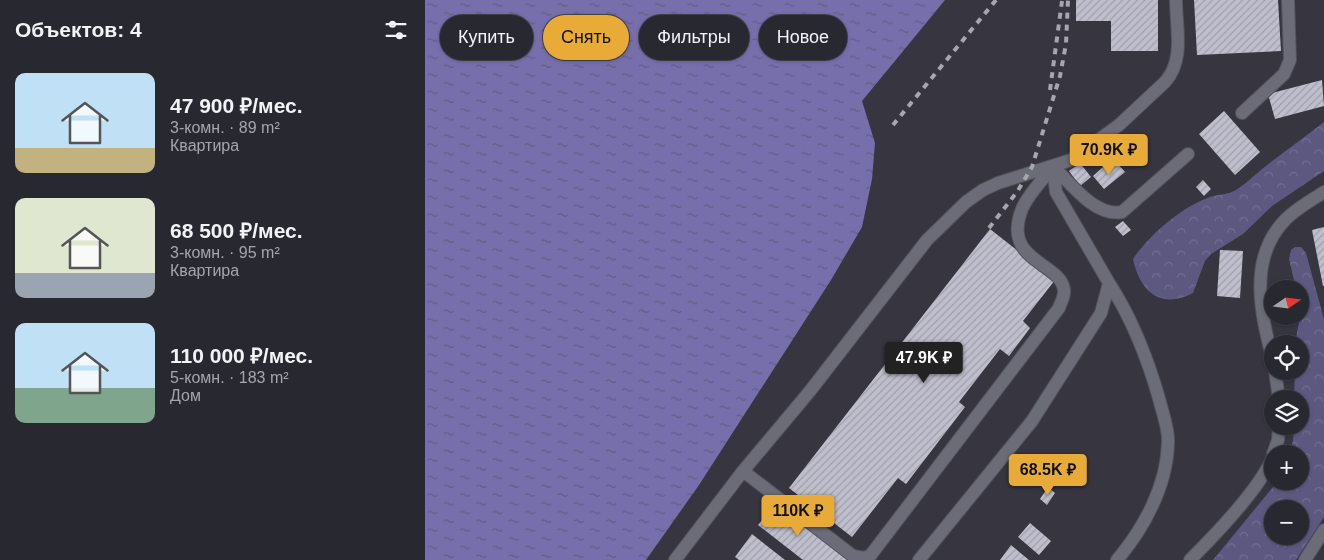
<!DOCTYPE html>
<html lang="ru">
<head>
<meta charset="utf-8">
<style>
  body { margin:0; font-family:Helvetica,sans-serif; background:#303038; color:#f1f3f6; height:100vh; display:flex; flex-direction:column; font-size:19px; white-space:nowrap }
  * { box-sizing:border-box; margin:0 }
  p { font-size:16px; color:#a5a6ab }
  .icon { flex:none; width:28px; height:28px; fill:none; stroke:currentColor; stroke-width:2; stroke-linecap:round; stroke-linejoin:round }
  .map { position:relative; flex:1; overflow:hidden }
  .details { display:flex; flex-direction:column; background:#282830; width:425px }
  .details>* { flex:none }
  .banner { position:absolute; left:15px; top:15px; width:475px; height:45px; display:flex; gap:10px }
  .needle { width:32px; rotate:76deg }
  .tools { position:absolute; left:839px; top:280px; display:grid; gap:10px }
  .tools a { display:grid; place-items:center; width:45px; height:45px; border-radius:50%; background:#282830; box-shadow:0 1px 4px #0004,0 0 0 1px #44444c; font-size:25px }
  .price { position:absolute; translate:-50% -42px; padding:0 11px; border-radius:5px; background:#e9ab38; color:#111; font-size:16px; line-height:32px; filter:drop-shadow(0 1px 2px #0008) }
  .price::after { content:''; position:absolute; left:50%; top:30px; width:15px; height:11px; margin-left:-8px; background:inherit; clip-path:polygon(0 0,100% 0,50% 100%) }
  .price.selected { background:#222; color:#fff }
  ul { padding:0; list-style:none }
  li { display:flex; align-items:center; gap:15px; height:125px; padding:0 15px }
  li span { display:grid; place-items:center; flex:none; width:140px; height:100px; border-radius:10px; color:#555 }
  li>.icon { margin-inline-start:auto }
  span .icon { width:60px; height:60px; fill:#fffc; stroke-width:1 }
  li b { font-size:21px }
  h2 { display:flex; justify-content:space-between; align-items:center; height:60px; padding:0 15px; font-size:21px }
  .pill { padding:0 18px; border-radius:22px; background:#282830; box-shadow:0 1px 4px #0004,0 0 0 1px #44444c; font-size:18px; line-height:45px }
  .pill.selected { background:#e9ab38; color:#111 }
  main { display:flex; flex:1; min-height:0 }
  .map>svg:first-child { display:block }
</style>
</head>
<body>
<main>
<section class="details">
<h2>Объектов: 4<svg class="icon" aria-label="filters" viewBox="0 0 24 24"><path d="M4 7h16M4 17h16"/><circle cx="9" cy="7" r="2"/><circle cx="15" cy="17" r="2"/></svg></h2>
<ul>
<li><span style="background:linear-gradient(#bfe0f5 75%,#c2b280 0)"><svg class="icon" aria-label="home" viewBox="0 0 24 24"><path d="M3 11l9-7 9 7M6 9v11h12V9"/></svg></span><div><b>47 900 ₽/мес.</b><p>3-комн. · 89 m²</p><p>Квартира</p></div></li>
<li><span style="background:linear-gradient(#dfe7d0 75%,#9aa5b1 0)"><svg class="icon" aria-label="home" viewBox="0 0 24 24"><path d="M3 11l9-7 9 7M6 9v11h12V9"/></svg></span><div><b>68 500 ₽/мес.</b><p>3-комн. · 95 m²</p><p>Квартира</p></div></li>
<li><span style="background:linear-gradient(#bfe0f5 65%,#7fa58c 0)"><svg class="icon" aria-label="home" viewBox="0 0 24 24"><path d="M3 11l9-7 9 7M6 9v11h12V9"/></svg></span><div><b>110 000 ₽/мес.</b><p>5-комн. · 183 m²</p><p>Дом</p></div></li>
</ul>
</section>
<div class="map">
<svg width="899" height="560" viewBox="0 0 899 560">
  <defs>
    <pattern id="forest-crowns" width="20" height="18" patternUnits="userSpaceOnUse" patternTransform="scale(1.25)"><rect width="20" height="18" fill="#5c5880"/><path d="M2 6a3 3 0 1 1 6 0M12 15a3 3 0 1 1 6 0" fill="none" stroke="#736f92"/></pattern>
    <pattern id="water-ripples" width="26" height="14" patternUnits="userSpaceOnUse" patternTransform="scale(1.25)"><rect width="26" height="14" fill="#766fac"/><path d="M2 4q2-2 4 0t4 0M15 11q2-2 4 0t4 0" fill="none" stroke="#615d82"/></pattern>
    <pattern id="building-hatch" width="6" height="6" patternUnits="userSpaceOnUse" patternTransform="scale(1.25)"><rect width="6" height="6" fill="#bfbecc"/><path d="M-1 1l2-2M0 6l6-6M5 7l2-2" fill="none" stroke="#a09faa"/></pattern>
  </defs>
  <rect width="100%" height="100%" fill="#363540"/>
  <path fill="url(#forest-crowns)" fill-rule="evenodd" d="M899 122V171L847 206 818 234 786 254 780 261 768 293C736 310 715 292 708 259 725 234 757 207 785 197 794 194 803 195 811 190 822 183 830 174 841 166 860 151 880 137 899 122Z
    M870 247H876L881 253 899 319V517L871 560H788L853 481H875V454H864L868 441 869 426H875V399H869L870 371H875V344H870L876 311 875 289H871L864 259 866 250ZM848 509H875V536H848Z"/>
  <path fill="url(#water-ripples)" d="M0 0H520L437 101 450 143 447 179 437 227 406 280 274 485 221 560H0Z"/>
  <path fill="url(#building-hatch)" d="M651 0H733V51H686V21H651Z
    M769 0H853L856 51 772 55Z
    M897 80 899 106 850 119 843 94Z
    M799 111 835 152 810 175 774 134Z
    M655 163 666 177 655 186 644 171Z
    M692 163 700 172 679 189 668 176 678 167 682 172Z
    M778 180 786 189 779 196 771 187Z
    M698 221 706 230 698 236 690 227Z
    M899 227V286H898L887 230Z
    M565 229 630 280 598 321 605 328 584 356 575 349 534 402 540 407 481 484 473 478 427 537 364 488Z
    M795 250 818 251 815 298 792 296Z
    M631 456 636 460 624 475 619 471Z
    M623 487 630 493 622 505 615 499Z
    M351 503 424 560H378L333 525Z
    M605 523 626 541 614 555 593 537Z
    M327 534 360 560H314L310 557Z
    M586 545 604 560H575Z"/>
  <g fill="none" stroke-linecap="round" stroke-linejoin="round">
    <defs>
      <path id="minor" d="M817 113 859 74 865 60 863 0
        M628 166C645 183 670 217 697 212L763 154
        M684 283C708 320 723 359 735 402 738 415 744 429 743 443 742 486 719 528 692 560
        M848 361C836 314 822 258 861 219 872 208 887 200 899 192
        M850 371 854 399
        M848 454 853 440 854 426
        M318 471 428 556 439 558 445 556 634 308C636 302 640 296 639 290 636 262 576 262 597 209 603 194 619 179 628 166
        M250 560 318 471 385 391 502 240 541 202 558 190 573 183 646 160 694 125 740 82C760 60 751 28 751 0
        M494 560 607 421 676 313 684 283 631 192 628 166
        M765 560C788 537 837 486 848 456
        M880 560 899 530"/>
    </defs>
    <use href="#minor" stroke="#53525c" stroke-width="14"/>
    <use href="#minor" stroke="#6c6c78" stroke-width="12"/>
    <path stroke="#a7a6ae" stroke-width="4" stroke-dasharray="6 6" stroke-linecap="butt" d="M625 90 637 1
      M468 125 571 0
      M564 228 592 192 607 167 635 76 641 44 643 0"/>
  </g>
</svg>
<div class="tools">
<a><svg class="needle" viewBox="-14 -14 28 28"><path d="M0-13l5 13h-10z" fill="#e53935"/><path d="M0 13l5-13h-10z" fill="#a5a6ab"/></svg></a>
<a><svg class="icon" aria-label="locate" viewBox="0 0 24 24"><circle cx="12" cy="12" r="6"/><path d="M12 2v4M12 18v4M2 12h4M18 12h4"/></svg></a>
<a><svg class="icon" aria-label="layers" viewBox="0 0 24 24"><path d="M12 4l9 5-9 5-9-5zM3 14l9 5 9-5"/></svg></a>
<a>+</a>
<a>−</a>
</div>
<b class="price" style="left:684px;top:176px">70.9K ₽</b>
<b class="price selected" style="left:499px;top:384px">47.9K ₽</b>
<b class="price" style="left:623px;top:496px">68.5K ₽</b>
<b class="price" style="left:373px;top:537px">110K ₽</b>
<div class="banner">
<a class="pill">Купить</a>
<a class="pill selected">Снять</a>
<a class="pill">Фильтры</a>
<a class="pill">Новое</a>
</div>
</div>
</main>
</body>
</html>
